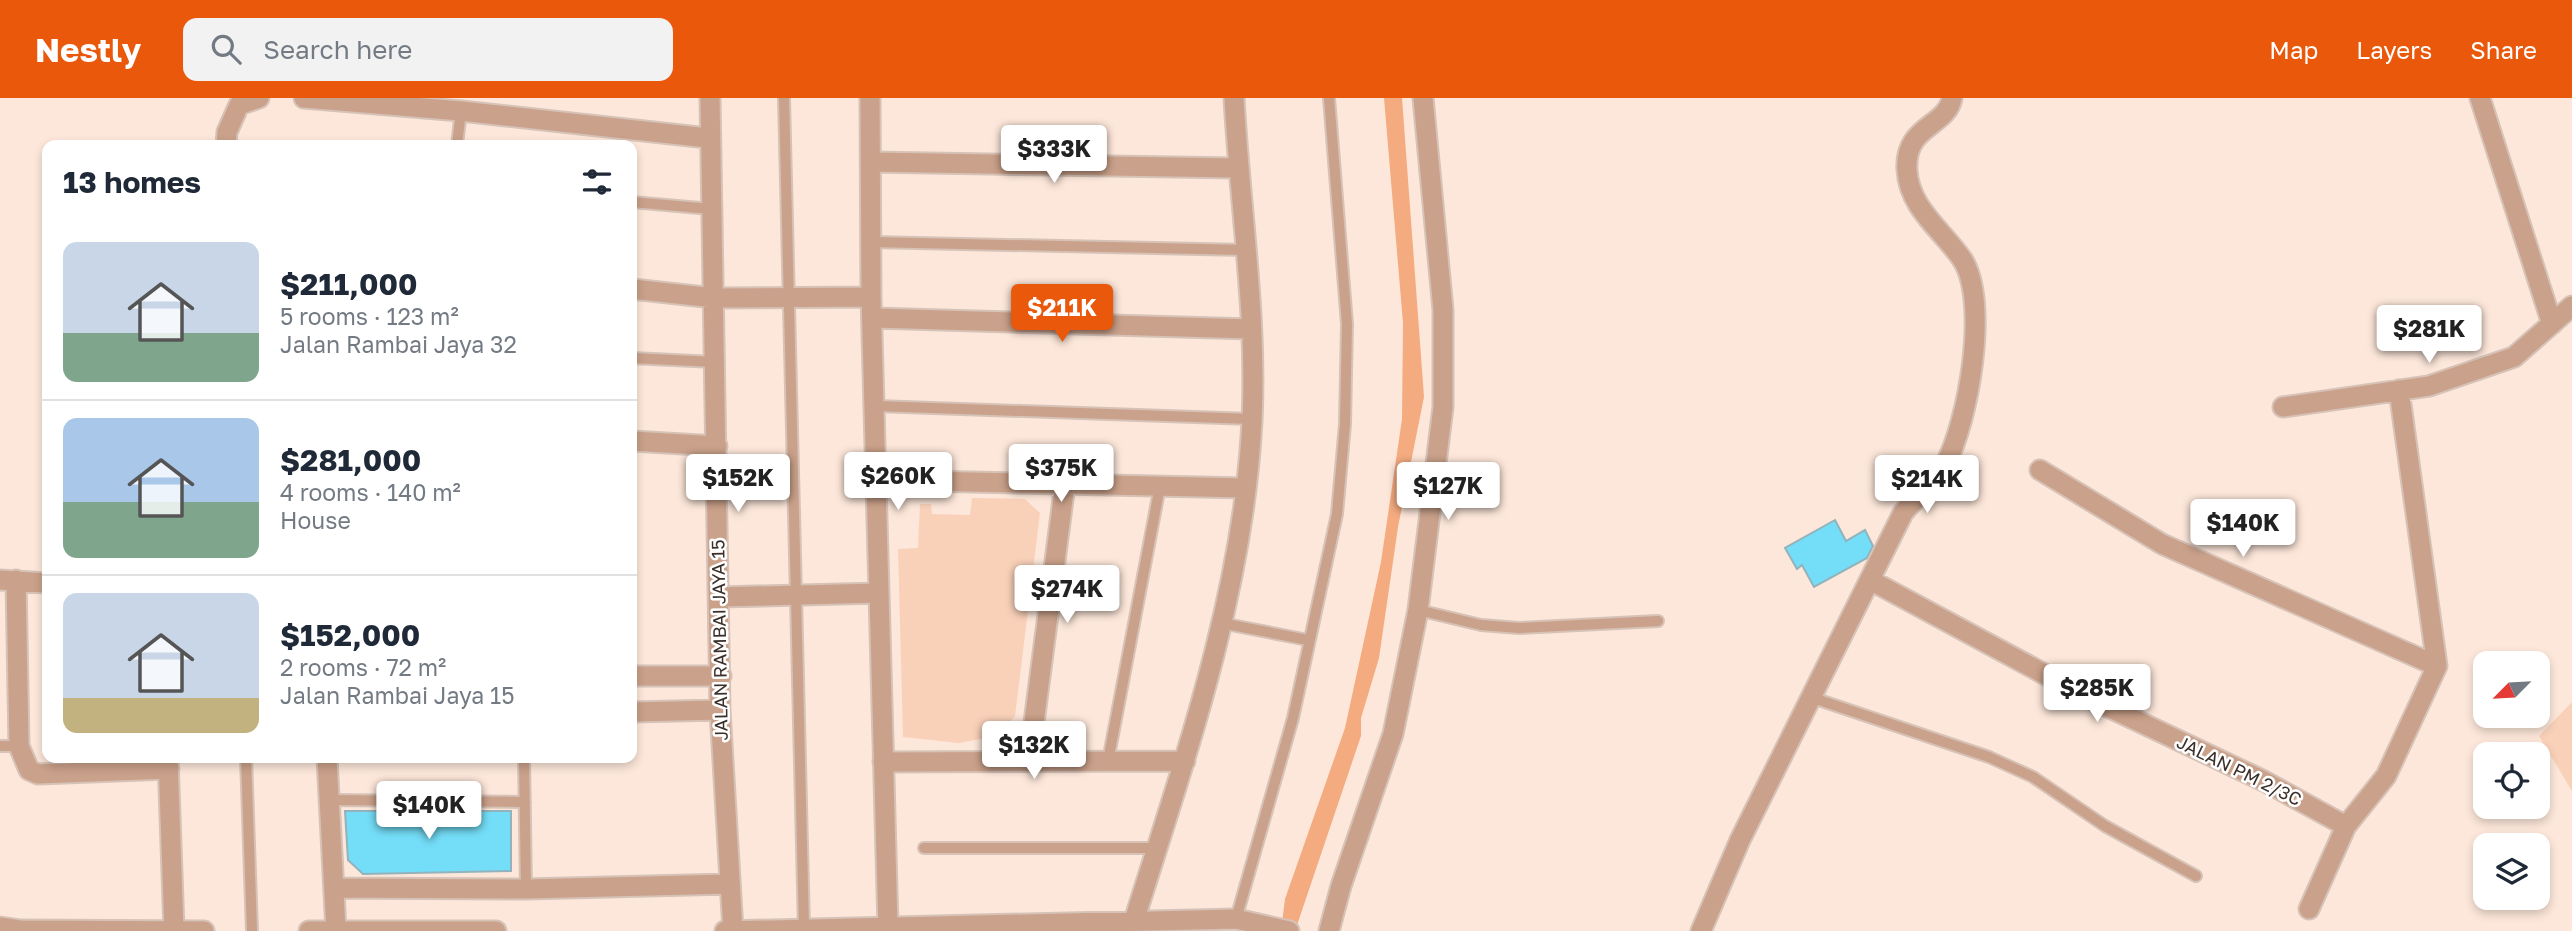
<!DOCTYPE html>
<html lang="en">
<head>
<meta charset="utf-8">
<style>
  body { margin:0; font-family:"Golos Text",sans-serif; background:#f2f2f3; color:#1f2937; height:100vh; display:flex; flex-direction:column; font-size:26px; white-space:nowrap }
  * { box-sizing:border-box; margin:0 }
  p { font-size:23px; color:#747a83 }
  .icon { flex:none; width:38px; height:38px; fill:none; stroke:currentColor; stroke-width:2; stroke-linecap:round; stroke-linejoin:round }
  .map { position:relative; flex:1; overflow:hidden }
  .sheet { position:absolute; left:42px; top:42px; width:595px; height:623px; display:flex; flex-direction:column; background:#fff; border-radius:14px; box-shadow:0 4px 10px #0003 }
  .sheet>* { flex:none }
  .needle { width:46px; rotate:246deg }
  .fabs { position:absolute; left:2473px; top:553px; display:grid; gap:14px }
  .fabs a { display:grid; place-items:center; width:77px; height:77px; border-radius:14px; background:#fff; box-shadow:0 4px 10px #0003; font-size:35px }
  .price { position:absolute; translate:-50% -60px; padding:0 16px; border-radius:7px; background:#fff; color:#222; font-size:23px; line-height:46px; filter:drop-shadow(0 2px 4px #0008) }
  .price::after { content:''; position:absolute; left:50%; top:42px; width:21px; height:16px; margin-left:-10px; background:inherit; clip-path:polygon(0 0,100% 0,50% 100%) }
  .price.current { background:#ea580c; color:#fff }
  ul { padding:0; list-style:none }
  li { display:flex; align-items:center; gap:21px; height:175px; padding:0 21px }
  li+li { border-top:2px solid #e0e1e3 }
  li span { display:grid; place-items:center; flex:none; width:196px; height:140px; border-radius:14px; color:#555 }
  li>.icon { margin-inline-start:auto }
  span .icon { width:84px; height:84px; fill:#fffc; stroke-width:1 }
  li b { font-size:30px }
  h2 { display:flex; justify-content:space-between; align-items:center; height:84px; padding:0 21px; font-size:30px }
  header { display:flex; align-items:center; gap:42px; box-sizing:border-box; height:98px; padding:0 35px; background:#ea580c; color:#fff }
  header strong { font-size:33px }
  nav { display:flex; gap:38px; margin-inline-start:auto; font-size:24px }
  .search { width:490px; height:63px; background:#f2f2f3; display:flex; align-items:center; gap:18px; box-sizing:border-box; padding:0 24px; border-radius:14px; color:#747a83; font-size:26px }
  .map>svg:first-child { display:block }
</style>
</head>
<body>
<header>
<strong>Nestly</strong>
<div class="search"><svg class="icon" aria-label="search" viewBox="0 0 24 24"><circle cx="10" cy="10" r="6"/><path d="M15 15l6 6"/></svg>Search here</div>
<nav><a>Map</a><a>Layers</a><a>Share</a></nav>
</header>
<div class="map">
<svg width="2572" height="833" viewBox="0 0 2572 833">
  <rect width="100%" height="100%" fill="#fde7da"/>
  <path fill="#f9d1b9" d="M972 400 1025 401 1040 415 1015 618 997 638 959 645 903 639 898 451 918 450 920 406H931L932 416 970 417Z
    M2572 604V693L2539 638Z"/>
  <path fill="#f4ab7f" d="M1384 0H1402L1424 299 1398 429 1379 560 1361 620V638L1295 833H1281L1285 801 1345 630 1381 464 1402 321 1403 225Z"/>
  <path fill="#74ddf7" stroke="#92b3bc" stroke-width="2" d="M1835 422 1846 443 1865 432 1873 448 1867 460 1814 489 1802 467 1797 471 1785 450Z
    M345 713H511V773L363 776 348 762Z"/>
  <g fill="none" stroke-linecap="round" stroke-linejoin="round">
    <defs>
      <path id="service" d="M784 0 804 831
        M457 47 461 13
        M632 104 711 111
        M871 144 1246 152
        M632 260 715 264
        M876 308 1252 321
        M1418 512 1481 527 1519 530 1658 523
        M1221 525 1308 542
        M1810 599 1989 659 2033 679 2105 728 2196 778
        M0 648H19
        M246 660 252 833
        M524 660 526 791
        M1108 663 1160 388
        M330 702 525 704
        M924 750H1157
        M1236 821 1293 620 1337 416 1345 326 1347 226 1329 0"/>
      <path id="minor" d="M304 0 461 13 708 40
        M710 0 720 612 733 833
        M870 0 871 199 888 829
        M2480 0 2552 226
        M226 47 227 34 239 7 259 0
        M871 64 1237 70
        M632 191 714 200 871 199
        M874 220 1251 231
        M2283 309 2429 288 2514 259 2572 208
        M632 343 717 348
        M2040 372 2162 446 2437 568
        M877 382 1246 390
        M0 482 47 485
        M16 482 19 648 29 672 38 676 169 671
        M1870 482 2087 599 2264 683 2346 728
        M719 499 879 495
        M632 578H721
        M632 614 720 612
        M168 660 174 833
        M327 660 336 833
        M1029 663 1065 386
        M883 664 1185 663
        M335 790 526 791 730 786
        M2309 811 2346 728 2386 678 2437 568 2399 292
        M1134 823C1183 666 1240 505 1251 339 1259 226 1240 113 1234 0
        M0 829 20 832 204 833
        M309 833H496
        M725 833 1236 821 1289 833
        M1329 833 1341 788 1393 636 1418 512 1443 309V212L1423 0
        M1701 833 1740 742 1903 415C1915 400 1936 383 1945 367 1968 325 1990 203 1962 161 1942 132 1909 110 1907 72 1904 27 1947 29 1952 0"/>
    </defs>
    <use href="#service" stroke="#d6c2b7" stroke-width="14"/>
    <use href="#minor" stroke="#d6c2b7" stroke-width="23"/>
    <use href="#service" stroke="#caa18a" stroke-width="10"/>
    <use href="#minor" stroke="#caa18a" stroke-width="19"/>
  </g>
  <g text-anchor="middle" stroke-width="5" stroke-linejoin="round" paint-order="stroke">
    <g font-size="18" fill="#3b302a" stroke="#fff">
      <text transform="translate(720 542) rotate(-91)" y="6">JALAN RAMBAI JAYA 15</text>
      <text transform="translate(2239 673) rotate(26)" y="6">JALAN PM 2/3C</text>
    </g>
  </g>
</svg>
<div class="fabs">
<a><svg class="needle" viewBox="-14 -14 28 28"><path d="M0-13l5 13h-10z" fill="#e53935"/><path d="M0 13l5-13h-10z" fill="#747a83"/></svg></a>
<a><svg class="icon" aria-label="locate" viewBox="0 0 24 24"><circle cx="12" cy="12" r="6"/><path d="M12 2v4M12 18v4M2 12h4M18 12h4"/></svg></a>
<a><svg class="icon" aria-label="layers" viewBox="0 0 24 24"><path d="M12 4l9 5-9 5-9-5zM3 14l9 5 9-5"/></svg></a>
</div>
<b class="price" style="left:1054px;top:87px">$333K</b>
<b class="price current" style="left:1062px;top:246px">$211K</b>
<b class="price" style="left:2429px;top:267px">$281K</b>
<b class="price" style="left:1061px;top:406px">$375K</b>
<b class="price" style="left:898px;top:414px">$260K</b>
<b class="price" style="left:738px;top:416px">$152K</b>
<b class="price" style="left:1927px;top:417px">$214K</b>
<b class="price" style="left:1448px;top:424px">$127K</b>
<b class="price" style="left:2243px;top:461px">$140K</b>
<b class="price" style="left:1067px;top:527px">$274K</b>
<b class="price" style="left:2097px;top:626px">$285K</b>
<b class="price" style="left:1034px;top:683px">$132K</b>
<b class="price" style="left:429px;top:743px">$140K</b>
<section class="sheet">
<h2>13 homes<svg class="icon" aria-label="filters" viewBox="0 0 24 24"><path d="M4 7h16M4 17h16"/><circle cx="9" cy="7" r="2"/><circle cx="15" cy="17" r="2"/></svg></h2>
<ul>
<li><span style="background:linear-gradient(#c9d6e8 65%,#7fa58c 0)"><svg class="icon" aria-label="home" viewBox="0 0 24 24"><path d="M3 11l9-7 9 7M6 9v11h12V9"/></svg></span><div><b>$211,000</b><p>5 rooms · 123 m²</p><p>Jalan Rambai Jaya 32</p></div></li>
<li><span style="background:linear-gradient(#a9c7e8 60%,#7fa58c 0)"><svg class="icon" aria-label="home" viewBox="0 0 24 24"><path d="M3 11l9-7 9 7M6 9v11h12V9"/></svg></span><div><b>$281,000</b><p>4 rooms · 140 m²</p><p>House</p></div></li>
<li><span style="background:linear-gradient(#c9d6e8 75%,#c2b280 0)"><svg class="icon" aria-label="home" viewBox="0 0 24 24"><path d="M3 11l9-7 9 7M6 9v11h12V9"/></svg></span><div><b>$152,000</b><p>2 rooms · 72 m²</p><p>Jalan Rambai Jaya 15</p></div></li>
</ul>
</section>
</div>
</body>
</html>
